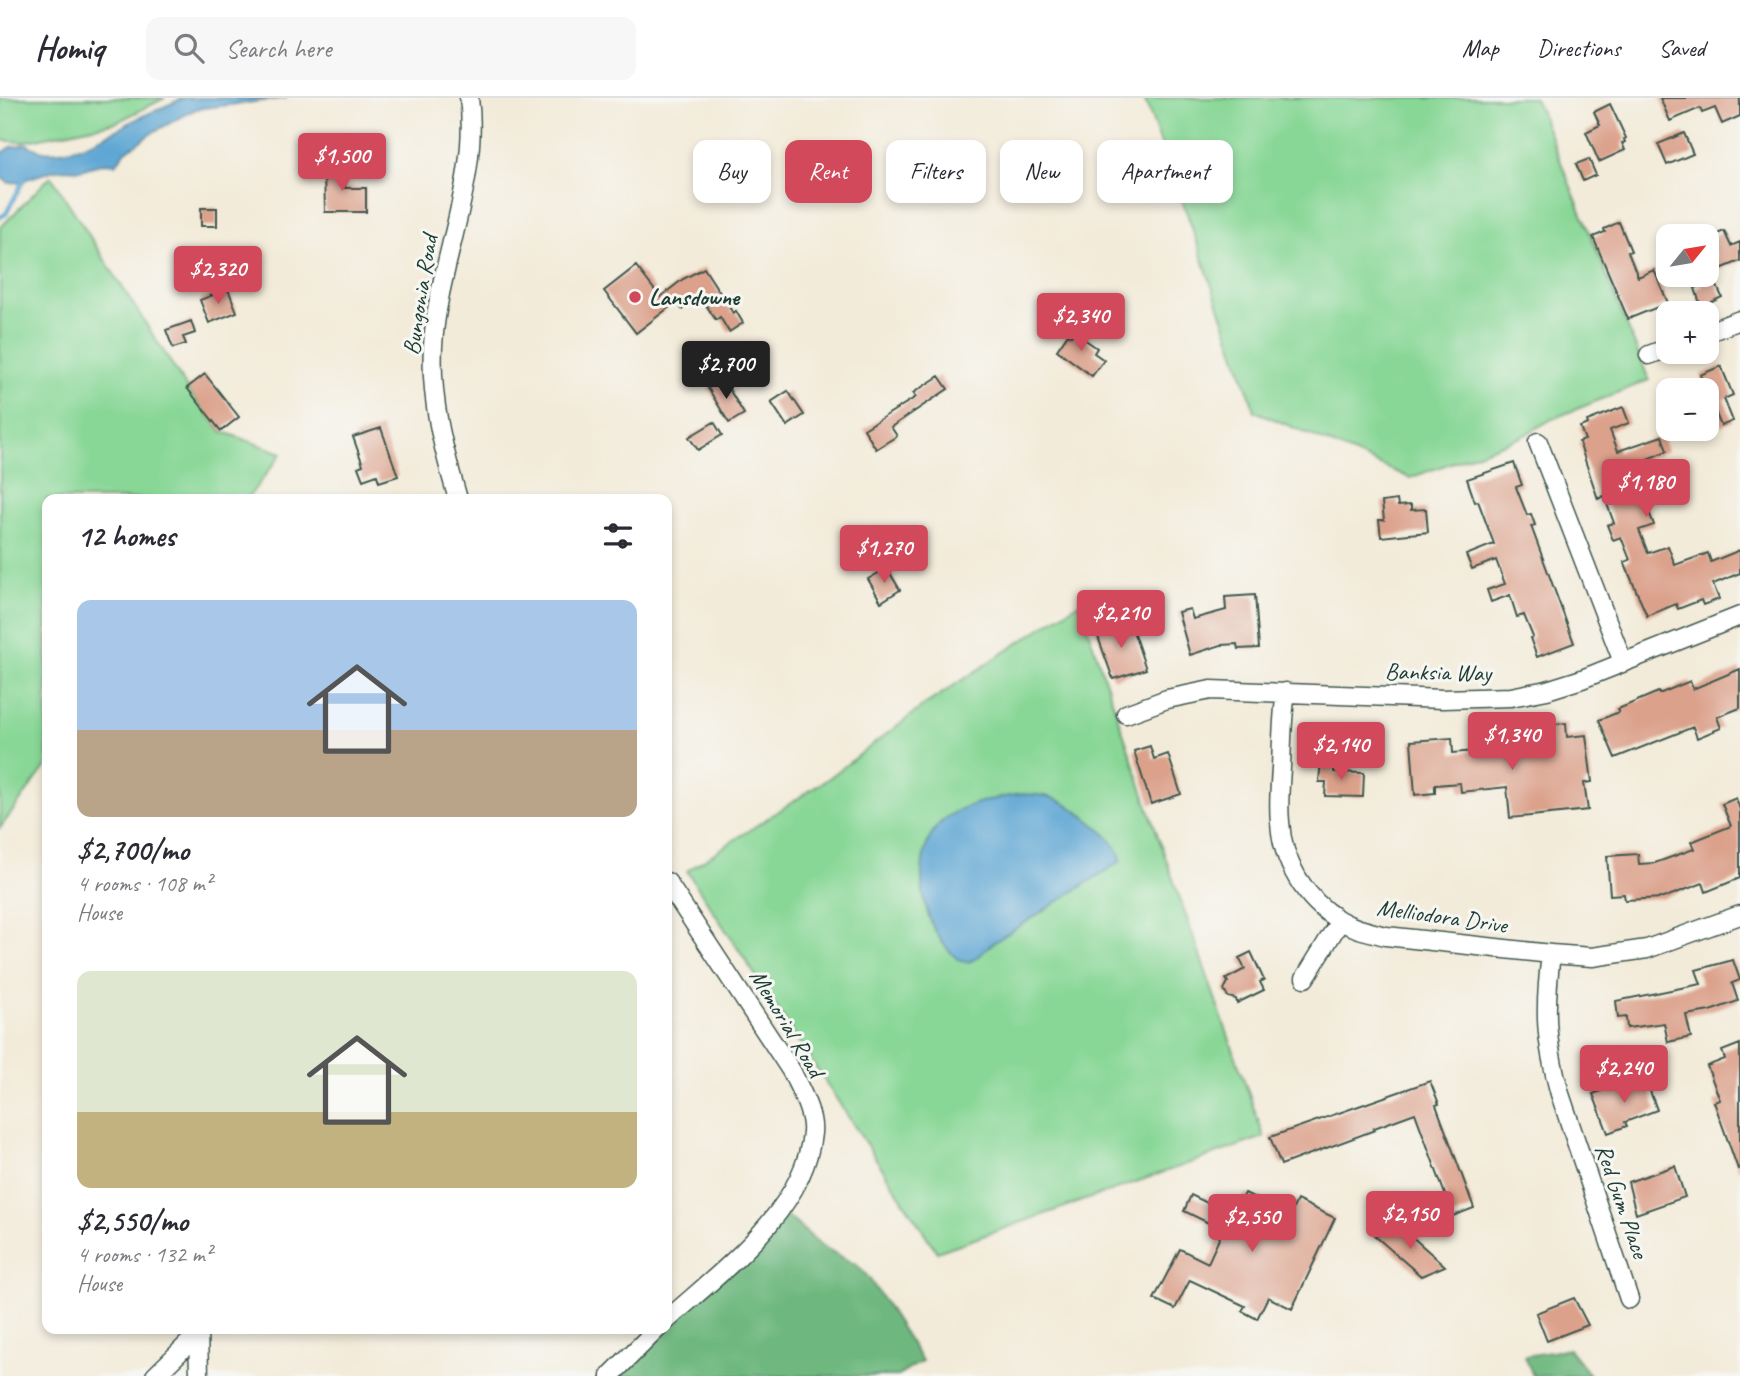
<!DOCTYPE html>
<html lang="en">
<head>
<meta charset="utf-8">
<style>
  body { margin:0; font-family:Caveat,sans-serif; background:#f7f7f7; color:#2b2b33; height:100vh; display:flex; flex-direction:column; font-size:26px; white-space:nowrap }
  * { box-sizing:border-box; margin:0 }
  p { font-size:23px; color:#7c7c81 }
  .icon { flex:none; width:38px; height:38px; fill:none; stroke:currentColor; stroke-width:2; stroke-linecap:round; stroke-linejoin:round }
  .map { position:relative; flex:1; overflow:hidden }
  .drawer { position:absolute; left:42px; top:396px; width:630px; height:840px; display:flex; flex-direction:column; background:#fff; border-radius:14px; box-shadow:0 4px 10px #0003 }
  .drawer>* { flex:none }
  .guide { position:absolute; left:693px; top:42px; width:665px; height:63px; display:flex; gap:14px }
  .needle { width:46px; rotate:60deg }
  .tools { position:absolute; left:1656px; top:126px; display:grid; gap:14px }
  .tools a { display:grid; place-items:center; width:63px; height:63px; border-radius:14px; background:#fff; box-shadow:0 4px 10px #0003; font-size:35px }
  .price { position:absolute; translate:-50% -60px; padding:0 16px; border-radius:7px; background:#d1495b; color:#fff; font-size:23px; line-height:46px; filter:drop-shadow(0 2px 4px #0008) }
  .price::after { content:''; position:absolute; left:50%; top:42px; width:21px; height:16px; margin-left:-10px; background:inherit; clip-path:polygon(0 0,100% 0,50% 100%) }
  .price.active { background:#222; color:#fff }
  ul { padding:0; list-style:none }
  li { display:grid; align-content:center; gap:14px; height:371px; padding:0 35px }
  li span { display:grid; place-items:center; height:217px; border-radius:14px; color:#555 }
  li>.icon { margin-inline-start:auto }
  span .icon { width:126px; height:126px; fill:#fffc; stroke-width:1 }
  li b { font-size:30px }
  h2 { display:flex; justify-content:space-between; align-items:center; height:84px; padding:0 35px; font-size:30px }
  .chip { padding:0 24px; border-radius:14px; background:#fff; box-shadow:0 4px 10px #0003; font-size:24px; line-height:63px }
  .chip.active { background:#d1495b; color:#fff }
  header { display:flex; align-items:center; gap:42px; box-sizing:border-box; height:98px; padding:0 35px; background:#fff; border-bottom:2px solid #e1e1e2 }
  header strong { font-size:33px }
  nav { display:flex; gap:38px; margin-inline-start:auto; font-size:24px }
  .search { width:490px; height:63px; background:#f7f7f7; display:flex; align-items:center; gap:18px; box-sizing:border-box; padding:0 24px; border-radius:14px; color:#7c7c81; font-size:26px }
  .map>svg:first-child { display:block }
</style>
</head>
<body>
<header>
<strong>Homiq</strong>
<div class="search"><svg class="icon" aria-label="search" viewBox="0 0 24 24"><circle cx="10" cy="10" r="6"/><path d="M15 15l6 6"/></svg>Search here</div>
<nav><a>Map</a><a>Directions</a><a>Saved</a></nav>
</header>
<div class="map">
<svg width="1740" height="1278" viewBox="0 0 1740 1278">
  <rect width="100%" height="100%" fill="#f6f6f2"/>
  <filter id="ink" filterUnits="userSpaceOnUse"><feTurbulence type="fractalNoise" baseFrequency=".0143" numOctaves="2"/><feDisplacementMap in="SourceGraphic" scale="14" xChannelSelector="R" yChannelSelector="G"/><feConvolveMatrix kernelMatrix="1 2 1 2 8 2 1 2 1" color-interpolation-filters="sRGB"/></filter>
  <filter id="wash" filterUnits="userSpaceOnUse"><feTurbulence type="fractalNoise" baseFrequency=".00686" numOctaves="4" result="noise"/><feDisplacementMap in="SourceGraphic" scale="28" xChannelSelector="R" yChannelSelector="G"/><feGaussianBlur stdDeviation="1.57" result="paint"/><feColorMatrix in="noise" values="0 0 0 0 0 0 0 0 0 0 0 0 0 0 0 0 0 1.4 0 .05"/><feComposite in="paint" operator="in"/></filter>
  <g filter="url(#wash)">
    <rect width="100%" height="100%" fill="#f3ebd9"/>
    <path fill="#88d796" stroke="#548a65" stroke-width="2" d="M0 0H165L117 24 22 44 0 42Z
      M1144 0H1535L1649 282 1552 321 1521 339 1410 380 1255 313 1189 121Z
      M51 78 187 290 221 333 282 355 247 401H47V667L0 730V130Z
      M1079 505 1161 747 1264 1039 937 1154 687 773 829 680 926 606Z"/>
    <path fill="#6eb87f" stroke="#467a5a" stroke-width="2" d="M786 1117 822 1148 858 1168 869 1180 922 1263 898 1278H618L648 1246Z
      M1569 1251 1591 1278H1533L1525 1258Z"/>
    <path fill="#5ca5d3" stroke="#3e7184" stroke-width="2" d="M183 0H287L196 11 155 33 126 53 116 66 104 65 80 72 63 71 51 73 18 84 9 85 0 79V57L11 49 27 46C57 68 106 37 133 23 150 14 167 8 183 0Z
      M1020 696C1031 697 1042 696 1053 700 1072 706 1121 743 1121 763L993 845C986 851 976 863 967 864 958 864 951 855 946 849 920 820 911 755 940 725 961 705 993 701 1020 696Z"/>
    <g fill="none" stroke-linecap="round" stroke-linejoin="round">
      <path stroke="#5ca5d3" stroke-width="4.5" d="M0 119 6 116 25 79"/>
    </g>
    <g id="blocks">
      <path fill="#dba18b" d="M1660 0H1740V18L1722 26 1715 10 1702 15 1700 10 1670 23Z
        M1610 6 1626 40 1624 41 1625 44 1622 45 1625 52 1599 64 1586 34 1600 27 1594 14Z
        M1684 35 1693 56 1667 67 1658 46Z
        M1589 61 1596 77 1583 83 1576 66Z
        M324 70H345V90H366V114H325Z
        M201 110H217V128H201Z
        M1619 124 1631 153 1628 154 1638 179 1654 172 1668 205 1628 221 1593 139 1605 134 1604 131Z
        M1724 133 1731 148 1740 144V163L1706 177V164L1717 159 1708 140Z
        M636 168 660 199 683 181 704 170 733 215 736 213 743 225 729 234 720 219 716 222 699 197 682 211 676 204 636 235 604 193Z
        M1712 177 1722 199 1701 209 1695 190 1702 187 1700 183Z
        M228 191 237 214 209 225 200 202Z
        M191 223 195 235 183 239 186 246 173 250 166 232Z
        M1074 234 1097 250 1094 255 1104 262 1092 278 1057 252 1068 236 1071 238Z
        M1721 268 1733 297 1724 301 1733 323 1721 328 1700 277Z
        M205 276 239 319 221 333 187 290Z
        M939 278 948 291 891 329 897 338 876 351 864 331 916 299 913 295Z
        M723 281 744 316 729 325 708 290Z
        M788 293 804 317 787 328 771 304Z
        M1623 309 1629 325 1610 332 1618 353 1662 338 1667 353 1647 361 1655 385 1675 378 1680 392 1645 404 1654 427 1639 432 1648 455 1668 448 1675 467 1708 455 1711 464 1740 452V475L1713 486 1719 501 1703 507 1701 502 1678 511 1676 506 1647 518 1624 464 1630 462 1621 439 1613 442 1607 427 1614 425 1604 398 1598 401 1579 344 1585 342 1580 329 1588 326 1587 323Z
        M714 324 722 337 698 352 689 339Z
        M381 330 398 378 379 384 377 377 363 382 358 369 363 367 353 339Z
        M1514 365 1522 387 1516 389 1527 417 1531 416 1535 427 1531 428 1574 545 1537 559 1530 540 1533 539 1524 517 1517 519 1510 497 1491 504 1487 492 1505 486 1496 462 1472 471 1466 457 1494 446 1478 403 1475 404 1467 381Z
        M1397 402 1398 408 1411 407V412L1426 411 1428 434 1381 439 1379 422H1384L1382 404Z
        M887 470 900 492 881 504 868 481Z
        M1255 497 1259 550 1238 551 1237 546 1221 547 1190 557 1178 514 1190 511 1193 521 1226 512 1225 499Z
        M1119 525 1121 530 1131 527 1146 571 1113 581 1096 533Z
        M1740 571V610L1717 619 1721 630 1697 640 1693 629 1615 660 1599 622 1619 614 1618 611 1658 594 1659 596 1690 583 1693 591Z
        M1566 625 1567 639 1586 637 1592 684 1584 685 1588 712 1510 720 1507 689 1461 694 1460 685 1435 687V695L1415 697 1411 643 1452 640 1453 655 1508 650 1550 645 1548 627Z
        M1150 648 1154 661 1168 656 1181 696 1151 706 1134 653Z
        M1321 662 1334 663V674L1364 675 1363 699 1325 698 1326 684H1319Z
        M1736 700 1740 712V780L1706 794 1703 785 1663 800 1625 802 1624 796 1610 797 1607 758 1638 756 1639 766 1655 765 1694 751 1691 744 1731 728 1722 706Z
        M1251 854 1264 882 1260 884 1264 892 1237 905 1236 901 1228 899 1224 892 1228 884 1226 881 1245 871 1239 860Z
        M1733 862 1740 882 1732 885 1738 903 1710 913 1686 917 1691 939 1668 944 1664 925 1627 930 1626 919 1618 920 1616 903 1701 886 1696 872Z
        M1740 946V1070L1738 1071 1714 1004 1720 1002 1707 968 1725 961 1722 953Z
        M1430 983 1439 1006 1436 1007 1474 1110 1453 1118 1415 1015 1374 1030 1375 1032 1281 1067 1270 1039Z
        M1622 985 1625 993 1647 985 1657 1012 1625 1024 1627 1028 1608 1035 1593 996Z
        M1675 1068 1685 1099 1636 1116 1628 1084Z
        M1245 1095 1290 1117 1297 1102 1335 1120 1292 1211 1268 1199 1257 1221 1242 1213 1245 1208 1190 1182 1175 1211 1154 1201 1180 1151 1208 1165 1223 1132 1184 1113 1191 1097 1234 1118Z
        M1401 1129 1445 1168 1421 1178 1375 1138Z
        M1574 1200 1588 1227 1547 1243 1536 1215Z"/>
    </g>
  </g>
  <g filter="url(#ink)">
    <use href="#blocks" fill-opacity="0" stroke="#3f574d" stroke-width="2"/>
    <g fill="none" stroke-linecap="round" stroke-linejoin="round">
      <defs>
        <path id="minor" d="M1706 235 1740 222
          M1649 257 1668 250
          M1538 344 1623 564
          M458 401C443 350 430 301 433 248 437 168 480 82 469 0
          M1286 594C1282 619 1282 645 1281 670 1280 688 1278 706 1280 724 1282 763 1305 802 1339 822 1354 831 1370 834 1386 838L1551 856 1592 859 1647 851 1740 817
          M1126 616 1167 601 1211 592 1443 601 1511 599 1547 592 1582 581 1740 518
          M667 784 792 974C800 992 814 1015 812 1035 805 1113 720 1174 667 1222
          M1551 856C1544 912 1545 941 1560 996L1629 1201
          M1305 880 1340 823
          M198 1230 199 1278
          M155 1278 198 1236
          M610 1278 658 1230"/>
      </defs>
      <use href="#minor" stroke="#3f574d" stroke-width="21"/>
      <use href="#minor" stroke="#fff" stroke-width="18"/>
    </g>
  </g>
  <circle fill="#d1495b" stroke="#f6f6f2" stroke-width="2.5" cx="635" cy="199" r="7"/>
  <g text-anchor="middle" stroke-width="6" stroke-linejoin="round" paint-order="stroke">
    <g font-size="24" fill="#1f3d34" stroke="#f6f6f2">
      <text transform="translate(420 197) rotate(-81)" y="8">Bungonia Road</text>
      <text transform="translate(1438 574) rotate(1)" y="8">Banksia Way</text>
      <text transform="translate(1442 818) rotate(8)" y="8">Melliodora Drive</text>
      <text transform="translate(787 925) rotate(59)" y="8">Memorial Road</text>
      <text transform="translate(1622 1103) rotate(71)" y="8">Red Gum Place</text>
    </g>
    <g font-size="24" font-weight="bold" fill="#1f3d34" stroke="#f6f6f2" text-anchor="start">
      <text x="649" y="207">Lansdowne</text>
    </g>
  </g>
</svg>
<div class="tools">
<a><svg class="needle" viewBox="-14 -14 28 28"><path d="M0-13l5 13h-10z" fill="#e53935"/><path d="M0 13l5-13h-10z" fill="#7c7c81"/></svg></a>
<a>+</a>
<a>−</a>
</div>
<b class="price" style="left:342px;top:95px">$1,500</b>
<b class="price" style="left:218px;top:208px">$2,320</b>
<b class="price" style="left:1081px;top:255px">$2,340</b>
<b class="price active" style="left:726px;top:303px">$2,700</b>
<b class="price" style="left:1646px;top:421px">$1,180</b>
<b class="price" style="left:884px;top:487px">$1,270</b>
<b class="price" style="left:1121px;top:552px">$2,210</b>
<b class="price" style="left:1512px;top:674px">$1,340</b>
<b class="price" style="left:1341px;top:684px">$2,140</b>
<b class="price" style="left:1624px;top:1007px">$2,240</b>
<b class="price" style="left:1410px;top:1153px">$2,150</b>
<b class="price" style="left:1252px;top:1156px">$2,550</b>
<div class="guide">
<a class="chip">Buy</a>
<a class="chip active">Rent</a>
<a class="chip">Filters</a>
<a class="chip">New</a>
<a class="chip">Apartment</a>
</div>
<section class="drawer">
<h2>12 homes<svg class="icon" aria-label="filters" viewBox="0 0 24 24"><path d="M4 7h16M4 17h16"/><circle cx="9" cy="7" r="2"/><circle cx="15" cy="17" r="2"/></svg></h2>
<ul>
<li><span style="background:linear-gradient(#a9c7e8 60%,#b9a48a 0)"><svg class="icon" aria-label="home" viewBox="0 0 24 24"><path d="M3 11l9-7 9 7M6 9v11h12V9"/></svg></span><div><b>$2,700/mo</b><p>4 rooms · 108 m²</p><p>House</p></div></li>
<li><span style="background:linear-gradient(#dfe7d0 65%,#c2b280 0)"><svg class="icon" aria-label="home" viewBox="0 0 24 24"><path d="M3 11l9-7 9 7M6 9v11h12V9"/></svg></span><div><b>$2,550/mo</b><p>4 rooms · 132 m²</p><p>House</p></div></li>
</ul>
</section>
</div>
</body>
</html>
